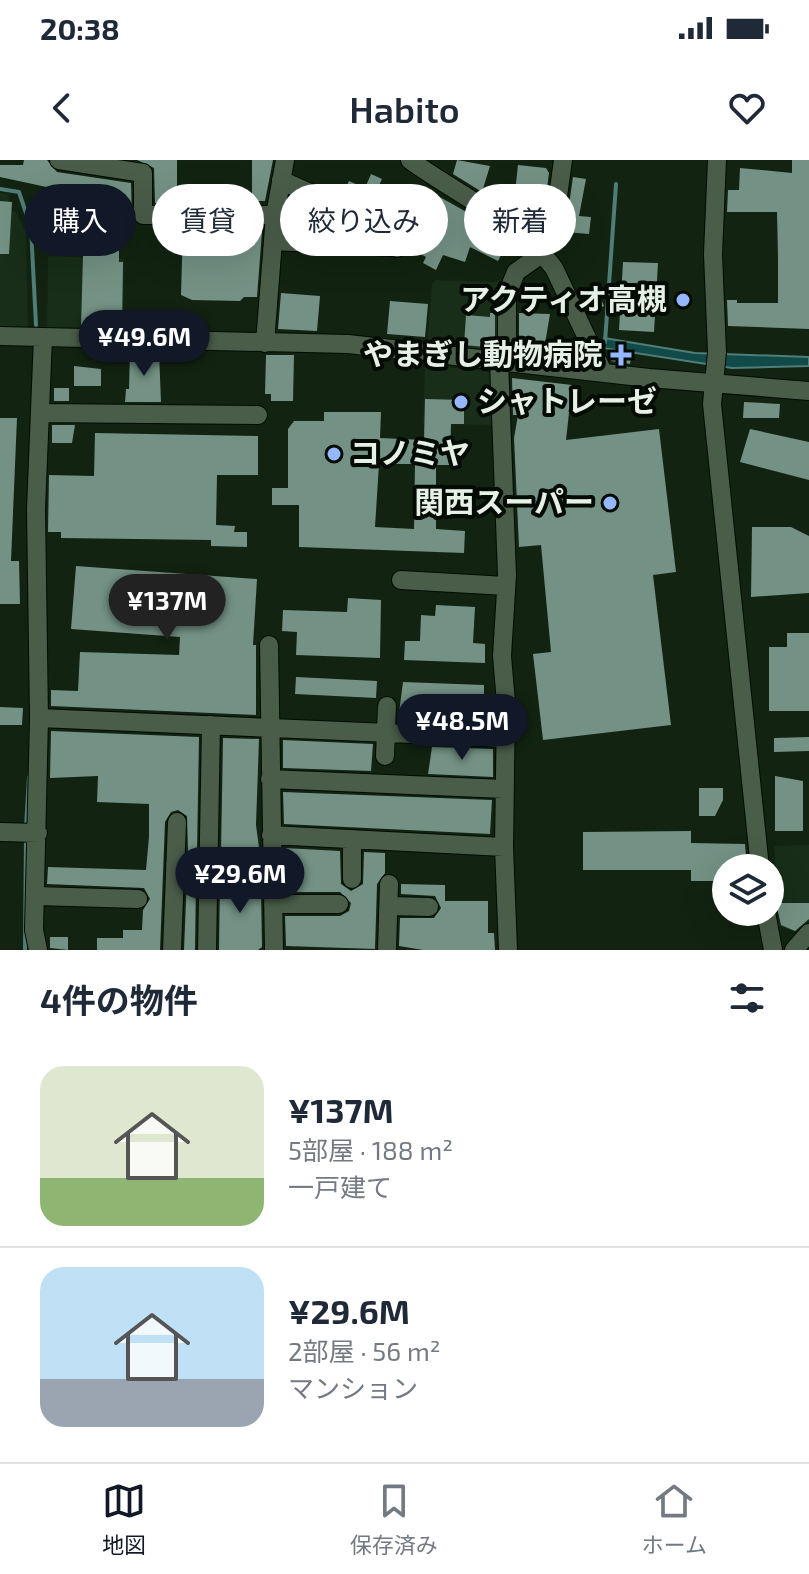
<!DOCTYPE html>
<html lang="ja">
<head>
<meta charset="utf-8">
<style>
  body { margin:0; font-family:"Exo 2","Noto Sans JP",sans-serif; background:#f6f6f7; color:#1f2937; height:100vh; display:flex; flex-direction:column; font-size:30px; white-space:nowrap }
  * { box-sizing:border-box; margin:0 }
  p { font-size:26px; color:#747a83 }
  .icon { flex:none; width:44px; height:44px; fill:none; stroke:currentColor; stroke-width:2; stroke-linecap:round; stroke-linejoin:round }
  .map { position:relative; height:790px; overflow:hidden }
  .details { display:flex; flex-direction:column; background:#fff; flex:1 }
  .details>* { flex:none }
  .guide { position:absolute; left:24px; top:24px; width:762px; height:72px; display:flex; gap:16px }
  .controls { position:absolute; left:712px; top:694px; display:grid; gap:16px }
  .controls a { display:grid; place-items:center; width:72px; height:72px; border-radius:50%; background:#fff; box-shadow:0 8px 32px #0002; font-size:40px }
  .price { position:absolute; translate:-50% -68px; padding:0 18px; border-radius:28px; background:#111827; color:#fff; font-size:26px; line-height:52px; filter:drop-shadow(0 2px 4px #0008) }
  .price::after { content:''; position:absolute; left:50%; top:48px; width:24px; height:18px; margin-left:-12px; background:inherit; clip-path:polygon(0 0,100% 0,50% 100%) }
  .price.selected { background:#222; color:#fff }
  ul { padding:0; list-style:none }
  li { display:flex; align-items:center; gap:24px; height:200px; padding:0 40px }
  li+li { border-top:2px solid #e0e1e3 }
  li span { display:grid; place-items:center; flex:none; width:224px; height:160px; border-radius:24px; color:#555 }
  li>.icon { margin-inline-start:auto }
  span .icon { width:96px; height:96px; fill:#fffc; stroke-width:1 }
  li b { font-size:34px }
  h2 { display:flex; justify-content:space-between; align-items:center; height:96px; padding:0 40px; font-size:34px }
  .tag { padding:0 28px; border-radius:36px; background:#fff; box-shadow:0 8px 32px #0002; font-size:28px; line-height:72px }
  .tag.selected { background:#111827; color:#fff }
  .status { display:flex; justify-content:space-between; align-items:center; height:56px; padding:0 40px; background:#fff; direction:ltr }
  .status svg { height:22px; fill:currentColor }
  header { display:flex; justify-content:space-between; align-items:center; height:104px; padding:0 40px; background:#fff; font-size:36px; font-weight:600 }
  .dock { display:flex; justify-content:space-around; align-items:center; height:112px; border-top:2px solid #e0e1e3; background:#fff; font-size:22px; color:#747a83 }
  .dock a { display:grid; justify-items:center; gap:4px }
  .dock .selected { color:#111827 }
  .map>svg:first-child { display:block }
</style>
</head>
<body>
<div class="status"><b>20:38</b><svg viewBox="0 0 49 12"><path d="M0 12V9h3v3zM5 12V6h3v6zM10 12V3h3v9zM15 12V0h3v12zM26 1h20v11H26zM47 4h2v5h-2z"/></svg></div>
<header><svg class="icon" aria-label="back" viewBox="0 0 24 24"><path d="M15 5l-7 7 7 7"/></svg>Habito<svg class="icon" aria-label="heart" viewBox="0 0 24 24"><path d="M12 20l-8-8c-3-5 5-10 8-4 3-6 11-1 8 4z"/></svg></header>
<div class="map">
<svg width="809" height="790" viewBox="0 0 809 790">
  <rect width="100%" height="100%" fill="#122311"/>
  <path fill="#182e18" d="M0 33 9 34 8 50 16 52 26 73 28 171 0 169Z
    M48 96 124 99 123 169 47 168Z
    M511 117 500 192 427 186 432 124 435 120 493 122Z
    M425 205 493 212 498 265 423 264Z
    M809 685V761L796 772 779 766 774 686Z"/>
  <path fill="#114b49" stroke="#517d78" stroke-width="2" d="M604 178 695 193 809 197V206L732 208 603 188Z"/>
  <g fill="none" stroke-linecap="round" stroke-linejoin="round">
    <path stroke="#517d78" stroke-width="4" d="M0 29 19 32 31 68 36 165
      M605 182 616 24
      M26 668 29 617
      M25 790 26 677"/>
  </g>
  <path fill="#739184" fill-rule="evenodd" d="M24 0H47L57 12 131 23 132 58H123V74H119V102H123L122 167 81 166 83 96H58V84L74 83 75 61H81V47L92 48 93 37 0 17V5H23Z
    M137 0H177V43H155L154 8Z
    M252 0H273L265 41H252Z
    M457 0 490 6 482 32 453 14Z
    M792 0H809V169L728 166 727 140H737V143H778V98L777 52H727L728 30H739L740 8 792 13Z
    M518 5 546 8 549 13 546 36 515 32Z
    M371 14 382 19 371 43 344 31 349 21 365 28Z
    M573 17 586 19 579 56 591 57 589 74 565 72Z
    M438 36 479 59 478 64 509 80 498 101 470 87 465 102 443 95 436 110 423 103 426 97 409 88 397 74 405 60 426 71Z
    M0 41 12 42 9 94H0Z
    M361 44 378 54 374 59 358 49Z
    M38 49H48L49 62H38Z
    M183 67 262 72 257 137H244L240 141 192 140 181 135Z
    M623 102 658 103 654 172 619 170Z
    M597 130 604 146 588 153 581 137Z
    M281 133 320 136 317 171 278 169Z
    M390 141 428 144 425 177 387 174Z
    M490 153H495V188L464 185 466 155 490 157Z
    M519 153 550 154 545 184 519 183Z
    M609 189 632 193 630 204 611 201Z
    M130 192H159L161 242H125L126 229H129Z
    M266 195H294L293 241H271V234H265Z
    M74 206 101 209V226H74Z
    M512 218 572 225 571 239 579 240 578 254 569 253 566 280 659 269 676 412 653 415 671 565 543 580 533 494 551 492 541 385 519 387 514 278 518 255H513Z
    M54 228H69V241H54Z
    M425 239 464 240V264H451L450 305H436V369L465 371 464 393 299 387V345H272V328H288V269L294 261H324V252H381L380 278 424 280ZM379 304H415L414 369 375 367Z
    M744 242 780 244 779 258H743Z
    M0 258H17L11 401H19L20 444H0Z
    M52 265H75L72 283H52Z
    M750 269 809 282V320L740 302Z
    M95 273 258 276V315H217L216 365 235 366 234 372H247V387L211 386V380L61 378V372H48L49 315 94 316Z
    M752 367H791L809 376V433L751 437Z
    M76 406 257 419 253 485H256V555L51 546V530L78 531 80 492 179 495 180 477 71 469Z
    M348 438 381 440 380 498 296 495 297 472 282 471 283 450 347 452Z
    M436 445 475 447 473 483 485 484V503L404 500 405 481H420L421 455 435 456Z
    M787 473H809V551H769V487H787Z
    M296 517 377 521 376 538 295 534Z
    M403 522 484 525V542L458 541 454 564 398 561Z
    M0 547 23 548 22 565H0Z
    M51 571 199 577 197 693 188 692 187 656 178 650 171 652 165 662 160 790H97V778H123V770H142L143 750 150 739 144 728 47 724 48 707 146 710 149 677V644L97 642 98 616 50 618Z
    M809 577V591L774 592V578Z
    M223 578 259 579 256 665 260 695 221 693Z
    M283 580 373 584 371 611 283 608Z
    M432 587 493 589V617L428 614Z
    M775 616 803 621V671H775Z
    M699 628H723V640L715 656H699Z
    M283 632 492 640 490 674 284 664Z
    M691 671V683L745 684 747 708H726V721H691V710H583V672Z
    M284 688 340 691 341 724 351 731 363 724 364 692 385 693V713L377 724 375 789 286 786 285 756H340L349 751 351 743 340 732H285Z
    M187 716 196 717 195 790H184Z
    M220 717 255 718V728H261L262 787 258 790H219Z
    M401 724 445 725V741H488V773H494L495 790H423L399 786 400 758H434L441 748 435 736 401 734Z
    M776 743H809V759L795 771 781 765Z
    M50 777H68V790L50 788Z"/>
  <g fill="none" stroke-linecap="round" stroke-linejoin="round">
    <defs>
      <path id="minor" d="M59 0 143 13V55H275
        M410 0C459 36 516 59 554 108L603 212
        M717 0 713 94 717 192 712 244 760 708
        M281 20 312 34 397 88
        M273 81 394 87
        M0 176 348 184 649 218 809 231
        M265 183 275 55 285 0
        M499 201 507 415 502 496 506 543 504 687 508 790
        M507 202V134L516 112 543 93 552 80 563 0
        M40 253 258 255
        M401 420 506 426
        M269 485 274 790
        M39 558 506 578
        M385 596 387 546
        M270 619 504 629
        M0 672 38 673
        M271 675 504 687
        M352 679V719
        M175 704 272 707
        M36 736 138 739
        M273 744H339
        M389 746 429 747
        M766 752 773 790
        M38 790 34 770 39 558 36 349 43 177
        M172 790 177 662
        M207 790 211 565
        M387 790 389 724
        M794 790 809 773"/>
    </defs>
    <use href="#minor" stroke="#010c01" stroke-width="20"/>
    <use href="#minor" stroke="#4a5d49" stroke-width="18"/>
  </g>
  <g fill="#94b7fd" stroke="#040a04" stroke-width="3">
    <circle cx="683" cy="140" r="8"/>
    <path d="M617 183h8v8h8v8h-8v8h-8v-8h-8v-8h8z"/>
    <circle cx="461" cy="242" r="8"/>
    <circle cx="334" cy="294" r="8"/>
    <circle cx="610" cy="343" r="8"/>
  </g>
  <g text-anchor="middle" stroke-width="8" stroke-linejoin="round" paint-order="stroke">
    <g font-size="30" font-weight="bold" fill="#e6f1e5" stroke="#040a04" text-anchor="end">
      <text x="667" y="150">アクティオ高槻</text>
      <text x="603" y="205">やまぎし動物病院</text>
      <text x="477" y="252" text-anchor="start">シャトレーゼ</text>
      <text x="350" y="304" text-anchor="start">コノミヤ</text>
      <text x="594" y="353">関西スーパー</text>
    </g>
  </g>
</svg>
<div class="controls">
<a><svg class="icon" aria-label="layers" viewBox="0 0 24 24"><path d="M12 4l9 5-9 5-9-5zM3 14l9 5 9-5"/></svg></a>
</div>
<b class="price" style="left:144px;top:218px">¥49.6M</b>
<b class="price selected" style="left:167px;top:482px">¥137M</b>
<b class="price" style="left:462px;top:602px">¥48.5M</b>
<b class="price" style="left:240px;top:755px">¥29.6M</b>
<div class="guide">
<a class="tag selected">購入</a>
<a class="tag">賃貸</a>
<a class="tag">絞り込み</a>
<a class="tag">新着</a>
</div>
</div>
<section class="details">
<h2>4件の物件<svg class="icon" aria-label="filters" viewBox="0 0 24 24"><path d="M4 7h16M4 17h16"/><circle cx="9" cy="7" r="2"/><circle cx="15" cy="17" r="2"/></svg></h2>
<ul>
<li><span style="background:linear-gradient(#dfe7d0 70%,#8fb573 0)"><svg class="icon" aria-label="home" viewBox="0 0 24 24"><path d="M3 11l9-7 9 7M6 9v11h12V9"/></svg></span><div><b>¥137M</b><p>5部屋 · 188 m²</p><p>一戸建て</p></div></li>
<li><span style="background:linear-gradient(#bfe0f5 70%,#9aa5b1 0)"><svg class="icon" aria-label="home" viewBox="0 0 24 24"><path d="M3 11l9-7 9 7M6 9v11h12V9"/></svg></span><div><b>¥29.6M</b><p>2部屋 · 56 m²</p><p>マンション</p></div></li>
</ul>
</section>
<nav class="dock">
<a class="selected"><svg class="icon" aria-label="map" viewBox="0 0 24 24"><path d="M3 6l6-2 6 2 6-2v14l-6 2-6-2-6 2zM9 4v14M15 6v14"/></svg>地図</a>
<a><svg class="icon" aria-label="saved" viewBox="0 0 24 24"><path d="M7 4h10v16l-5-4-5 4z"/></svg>保存済み</a>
<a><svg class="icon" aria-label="home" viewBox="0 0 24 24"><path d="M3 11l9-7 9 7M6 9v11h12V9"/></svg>ホーム</a>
</nav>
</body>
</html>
